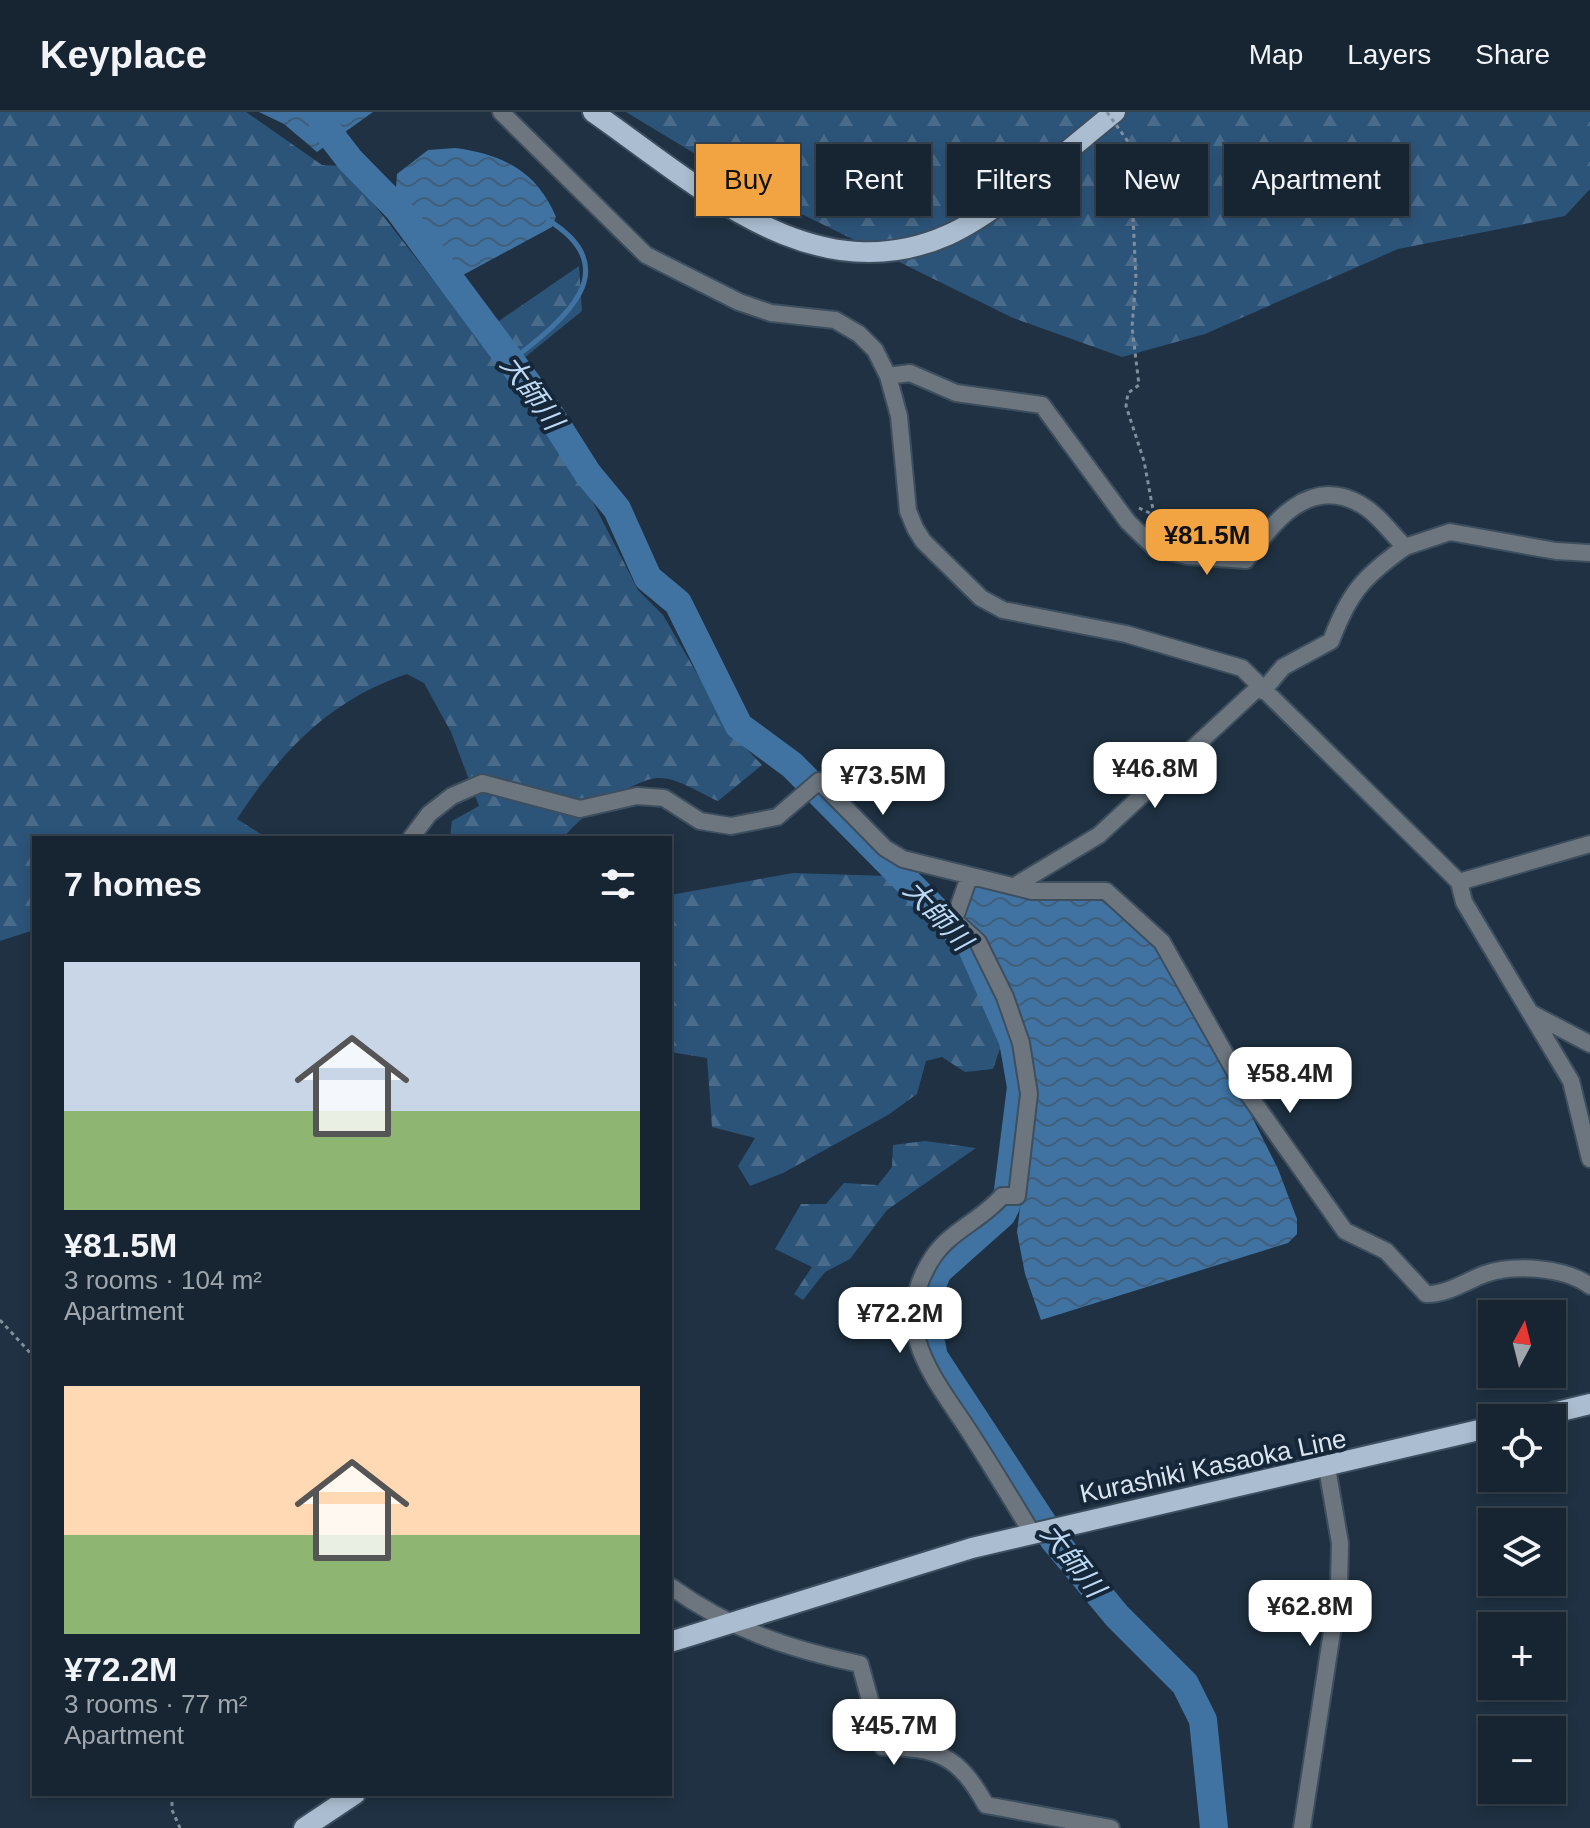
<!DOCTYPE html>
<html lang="en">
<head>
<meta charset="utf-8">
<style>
  body { margin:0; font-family:Arial,"Noto Sans JP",sans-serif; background:#24313e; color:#f1f3f6; height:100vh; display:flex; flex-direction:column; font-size:30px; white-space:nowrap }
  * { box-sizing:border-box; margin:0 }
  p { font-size:26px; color:#9ea5ac }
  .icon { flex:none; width:44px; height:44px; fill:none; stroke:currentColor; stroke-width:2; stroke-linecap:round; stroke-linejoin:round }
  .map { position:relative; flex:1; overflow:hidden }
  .panel { position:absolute; left:32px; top:724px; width:640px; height:960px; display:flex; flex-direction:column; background:#172532; border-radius:0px; box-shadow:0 4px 12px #0003,0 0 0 2px #36424d }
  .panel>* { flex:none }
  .top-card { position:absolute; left:696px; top:32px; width:760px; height:72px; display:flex; gap:16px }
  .needle { width:52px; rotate:7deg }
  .tools { position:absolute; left:1478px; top:1188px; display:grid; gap:16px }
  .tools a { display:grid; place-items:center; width:88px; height:88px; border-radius:0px; background:#172532; box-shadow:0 4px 12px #0003,0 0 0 2px #36424d; font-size:40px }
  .price { position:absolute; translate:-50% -68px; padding:0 18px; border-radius:16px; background:#fff; color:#222; font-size:26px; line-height:52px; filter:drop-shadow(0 2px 4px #0008) }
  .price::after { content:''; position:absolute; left:50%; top:48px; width:24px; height:18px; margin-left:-12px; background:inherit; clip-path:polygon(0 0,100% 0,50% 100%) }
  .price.selected { background:#f3a442; color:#111 }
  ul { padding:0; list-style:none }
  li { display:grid; align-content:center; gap:16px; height:424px; padding:0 32px }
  li span { display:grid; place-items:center; height:248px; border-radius:0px; color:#555 }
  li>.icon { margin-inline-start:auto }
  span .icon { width:144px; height:144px; fill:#fffc; stroke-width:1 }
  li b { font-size:34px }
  h2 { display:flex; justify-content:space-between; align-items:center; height:96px; padding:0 32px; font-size:34px }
  .tag { padding:0 28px; border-radius:0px; background:#172532; box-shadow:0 4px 12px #0003,0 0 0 2px #36424d; font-size:28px; line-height:72px }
  .tag.selected { background:#f3a442; color:#111 }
  header { display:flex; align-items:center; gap:48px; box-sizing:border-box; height:112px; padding:0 40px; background:#172532; border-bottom:2px solid #36424d }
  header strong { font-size:38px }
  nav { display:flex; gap:44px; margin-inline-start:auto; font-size:28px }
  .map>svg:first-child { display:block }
</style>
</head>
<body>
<header>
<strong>Keyplace</strong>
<nav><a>Map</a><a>Layers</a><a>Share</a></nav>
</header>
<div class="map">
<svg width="1590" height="1716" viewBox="0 0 1590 1716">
  <defs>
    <pattern id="forest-firs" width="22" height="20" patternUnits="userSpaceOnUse" patternTransform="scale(2)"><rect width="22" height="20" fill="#2c5479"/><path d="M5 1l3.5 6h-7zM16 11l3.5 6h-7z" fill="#4a6c8c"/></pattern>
    <pattern id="water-waves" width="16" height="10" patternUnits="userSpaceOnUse" patternTransform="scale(2)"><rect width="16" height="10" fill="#4073a2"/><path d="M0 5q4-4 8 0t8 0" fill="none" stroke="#405e7a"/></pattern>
  </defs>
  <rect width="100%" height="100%" fill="#1f3142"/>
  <path fill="url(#forest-firs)" d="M0 0H246L322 53 344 54 477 224 579 154 582 199 508 259 581 367 638 478 663 503 732 622 762 653 718 689C702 682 676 665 659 666 635 666 575 707 564 726H450L452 709 479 694 451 620 424 571 407 562C329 588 281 640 237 707L267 726H34V818L0 829Z
    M626 0H1590V77L1565 104 1398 137 1205 222 1122 245 1013 206 765 84Z
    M793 761 888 764 963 837 1004 925 993 957 965 960 942 945 926 949 917 982 888 1003 783 1061 750 1074 738 1054 755 1026 712 1015 707 946 670 940V783Z
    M925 1029 976 1036 887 1098 850 1147 825 1160 803 1188 794 1182 812 1155 775 1137 801 1092H826L844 1071 878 1073 892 1055 893 1033Z"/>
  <path fill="url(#water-waves)" d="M259 0H373L317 40 284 12Z
    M455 36C502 42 537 59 556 105L552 115 461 164 457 163 396 76 397 62 428 38Z
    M971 771 1105 784 1154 827 1239 979 1278 1057 1297 1107V1122L1288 1131 1041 1208 1025 1162 1017 1120 1034 985 1032 955 962 804Z"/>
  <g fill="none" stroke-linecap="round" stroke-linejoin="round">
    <path stroke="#4073a2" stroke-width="5" d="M511 249C558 212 631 159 548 108"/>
    <path stroke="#4073a2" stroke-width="28" d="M323 13 350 48 398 97 548 299 588 362 617 397 648 466 678 491 739 614 792 653 971 834 1013 929 1021 975 1006 1094 1002 1102 938 1159 931 1176 926 1207 934 1245 1054 1428 1117 1504 1185 1572 1203 1608 1214 1716"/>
    <defs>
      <path id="minor" d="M501 0 646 143 739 190 771 201 835 208 859 222 875 238 888 264 899 304 908 399 915 416 923 429 981 486 1003 498 1126 522 1242 556 1459 770 1464 790 1571 969 1590 1047
        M888 264 910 261 956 281 1042 293 1128 410 1155 436 1187 444 1246 448C1272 411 1309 363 1360 392 1377 401 1391 421 1405 435 1363 465 1349 481 1331 529L1283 555 1263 579
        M1405 435 1450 420 1556 439 1590 441
        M411 726 429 702 452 684 482 671 580 697 637 684 664 686 700 709 731 714 777 705 819 669 885 736 903 747 1032 779H1106L1162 830 1246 979 1345 1119 1386 1139 1426 1182C1446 1183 1466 1169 1485 1162 1514 1152 1565 1155 1590 1174
        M969 765 954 808 978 830 1005 885 1021 931 1029 982 1017 1084H1002C982 1108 951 1118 933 1145 885 1217 937 1268 974 1327 994 1358 1013 1390 1032 1421
        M1459 770 1590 732
        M1016 773 1099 723 1259 575
        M1531 901 1590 932
        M670 1474C729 1517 789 1537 860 1552L883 1635C938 1636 958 1643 986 1693L1111 1716
        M1302 1716 1339 1474 1340 1431 1327 1356"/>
      <path id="major" d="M593 0C698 73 813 183 948 123 999 100 1070 36 1115 0
        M1532 1306 1590 1292
        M670 1530 972 1436 1492 1315
        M304 1716 355 1682"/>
    </defs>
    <use href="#minor" stroke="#3d4e5e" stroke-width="20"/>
    <use href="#major" stroke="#3d4e5e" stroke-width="24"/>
    <path stroke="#818f9d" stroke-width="3" stroke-dasharray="4 4" stroke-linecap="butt" d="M1129 31 1138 38 1140 46 1133 105 1136 167 1132 215 1139 273 1128 281 1126 294 1144 349 1154 403 1139 396
      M0 1208 34 1245
      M172 1682V1698L180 1716"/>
    <use href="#minor" stroke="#6d767f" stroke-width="16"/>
    <use href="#major" stroke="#abbdd0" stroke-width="20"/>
    <path stroke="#818f9d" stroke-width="3" stroke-dasharray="4 4" stroke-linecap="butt" d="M1107 0 1129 31"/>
  </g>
  <g text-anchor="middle" stroke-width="8" stroke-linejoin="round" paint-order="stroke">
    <g font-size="26" fill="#dae5f0" stroke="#152738">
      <text transform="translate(1213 1354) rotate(-12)" y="9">Kurashiki Kasaoka Line</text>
    </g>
    <g font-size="28" font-style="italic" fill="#bdd9f5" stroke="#152738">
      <text transform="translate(532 280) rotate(54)" y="10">大師川</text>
      <text transform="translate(938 803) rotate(47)" y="10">大師川</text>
      <text transform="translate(1073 1448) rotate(52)" y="10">大師川</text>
    </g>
  </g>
</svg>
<div class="tools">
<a><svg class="needle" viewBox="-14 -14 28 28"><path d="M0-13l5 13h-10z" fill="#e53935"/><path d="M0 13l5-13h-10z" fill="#9ea5ac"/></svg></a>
<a><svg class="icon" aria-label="locate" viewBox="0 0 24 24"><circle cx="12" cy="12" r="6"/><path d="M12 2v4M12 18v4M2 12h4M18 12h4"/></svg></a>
<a><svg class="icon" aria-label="layers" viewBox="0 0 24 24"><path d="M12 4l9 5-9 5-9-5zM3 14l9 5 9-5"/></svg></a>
<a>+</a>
<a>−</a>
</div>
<b class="price selected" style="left:1207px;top:465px">¥81.5M</b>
<b class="price" style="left:1155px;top:698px">¥46.8M</b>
<b class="price" style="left:883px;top:705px">¥73.5M</b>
<b class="price" style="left:1290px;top:1003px">¥58.4M</b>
<b class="price" style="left:900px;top:1243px">¥72.2M</b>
<b class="price" style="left:1310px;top:1536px">¥62.8M</b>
<b class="price" style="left:894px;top:1655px">¥45.7M</b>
<div class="top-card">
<a class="tag selected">Buy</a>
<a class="tag">Rent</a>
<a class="tag">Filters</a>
<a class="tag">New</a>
<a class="tag">Apartment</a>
</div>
<section class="panel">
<h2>7 homes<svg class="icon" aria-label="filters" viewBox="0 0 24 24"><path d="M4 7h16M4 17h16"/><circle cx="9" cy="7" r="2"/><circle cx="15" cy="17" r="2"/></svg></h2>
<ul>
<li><span style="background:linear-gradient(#c9d6e8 60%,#8fb573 0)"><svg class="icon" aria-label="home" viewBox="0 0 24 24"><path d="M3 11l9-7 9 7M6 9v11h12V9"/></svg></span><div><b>¥81.5M</b><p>3 rooms · 104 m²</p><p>Apartment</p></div></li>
<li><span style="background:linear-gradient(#ffd9b3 60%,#8fb573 0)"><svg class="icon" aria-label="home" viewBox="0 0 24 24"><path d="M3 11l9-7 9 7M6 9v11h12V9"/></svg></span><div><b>¥72.2M</b><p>3 rooms · 77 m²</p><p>Apartment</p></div></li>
</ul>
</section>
</div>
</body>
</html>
